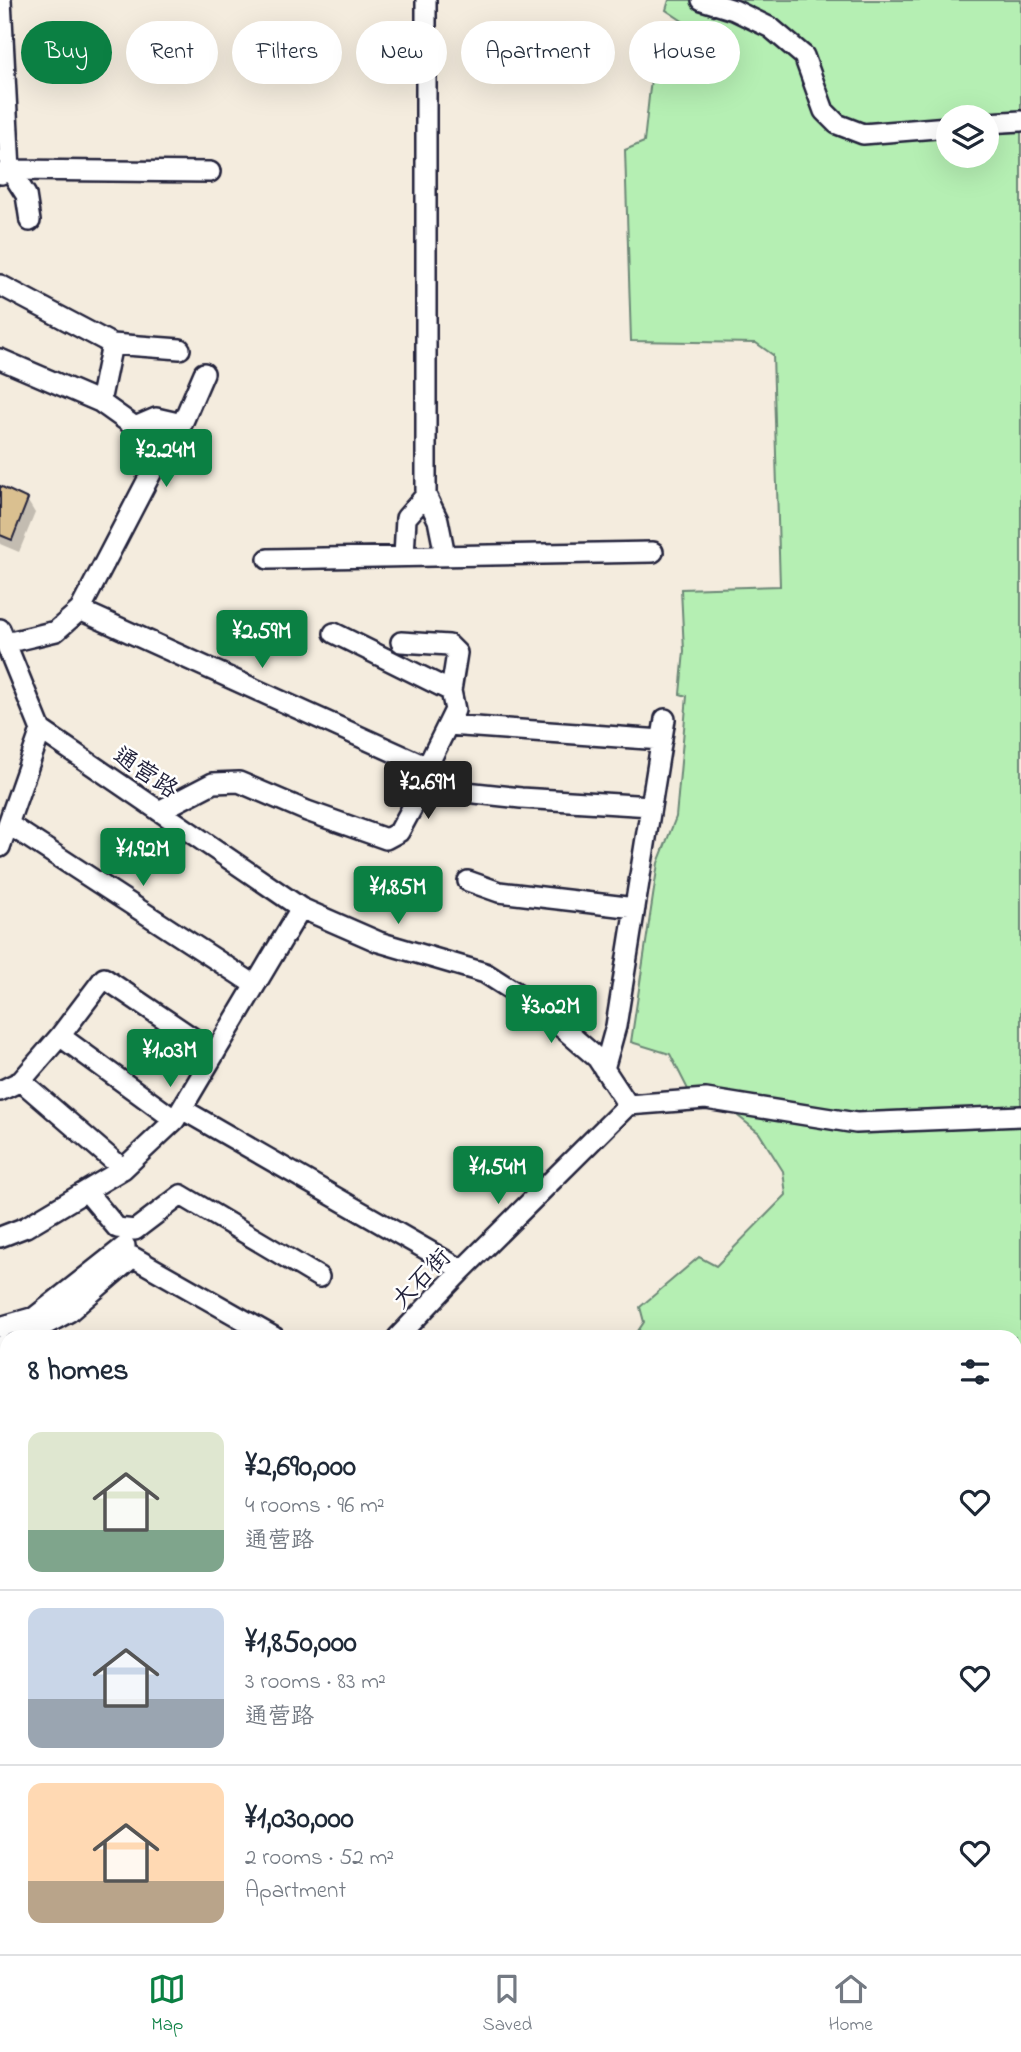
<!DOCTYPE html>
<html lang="en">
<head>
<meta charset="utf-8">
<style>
  body { margin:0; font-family:"Indie Flower","LXGW WenKai TC",sans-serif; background:#f6f6f7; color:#1f2937; height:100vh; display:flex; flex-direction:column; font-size:26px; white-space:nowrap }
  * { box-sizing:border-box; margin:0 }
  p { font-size:23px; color:#747a83 }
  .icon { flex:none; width:38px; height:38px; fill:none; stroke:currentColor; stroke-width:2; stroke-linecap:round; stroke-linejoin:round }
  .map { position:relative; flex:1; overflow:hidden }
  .details { position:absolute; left:0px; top:1330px; width:1022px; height:625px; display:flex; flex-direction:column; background:#fff; border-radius:21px 21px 0 0; box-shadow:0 7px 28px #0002 }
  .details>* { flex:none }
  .top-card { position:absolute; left:21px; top:21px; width:980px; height:63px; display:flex; gap:14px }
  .fabs { position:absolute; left:936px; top:105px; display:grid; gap:14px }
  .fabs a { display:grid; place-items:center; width:63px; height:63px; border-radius:50%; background:#fff; box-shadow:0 7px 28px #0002; font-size:35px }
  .price { position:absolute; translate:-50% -60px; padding:0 16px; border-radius:7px; background:#0b8043; color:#fff; font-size:23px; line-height:46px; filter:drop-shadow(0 2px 4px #0008) }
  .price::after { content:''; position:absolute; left:50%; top:42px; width:21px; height:16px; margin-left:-10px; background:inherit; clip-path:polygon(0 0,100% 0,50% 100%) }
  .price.selected { background:#222; color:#fff }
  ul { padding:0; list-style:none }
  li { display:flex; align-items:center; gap:21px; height:175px; padding:0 28px }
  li+li { border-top:2px solid #e0e1e3 }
  li span { display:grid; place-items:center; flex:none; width:196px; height:140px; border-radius:14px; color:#555 }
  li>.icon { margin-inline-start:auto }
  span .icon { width:84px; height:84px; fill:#fffc; stroke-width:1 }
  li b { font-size:30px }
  h2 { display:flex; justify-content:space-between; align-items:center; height:84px; padding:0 28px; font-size:30px }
  .chip { padding:0 24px; border-radius:32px; background:#fff; box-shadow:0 7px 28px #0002; font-size:24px; line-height:63px }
  .chip.selected { background:#0b8043; color:#fff }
  .tab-bar { display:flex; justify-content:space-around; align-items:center; height:98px; border-top:2px solid #e0e1e3; background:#fff; font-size:19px; color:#747a83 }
  .tab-bar a { display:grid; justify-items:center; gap:4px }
  .tab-bar .selected { color:#0b8043 }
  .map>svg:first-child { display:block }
</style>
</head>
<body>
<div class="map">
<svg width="1021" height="1954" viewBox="0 0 1021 1954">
  <rect width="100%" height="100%" fill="#f4ecde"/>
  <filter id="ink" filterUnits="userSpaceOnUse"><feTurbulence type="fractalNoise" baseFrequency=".0143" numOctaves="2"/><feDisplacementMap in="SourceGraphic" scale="14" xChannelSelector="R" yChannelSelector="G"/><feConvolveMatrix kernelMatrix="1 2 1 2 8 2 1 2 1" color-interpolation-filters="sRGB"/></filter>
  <g filter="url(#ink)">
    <path fill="#b5efb3" stroke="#6c8877" stroke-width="2" fill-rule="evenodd" d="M669 0H1021V1954H141L147 1948H1015V1337H634L644 1322 640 1307 699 1257 716 1266 786 1195 783 1171 759 1133 733 1112 697 1107 670 1054 631 1042 658 863 676 817 687 696 680 694 684 651 681 589 780 586 773 355 756 343 631 341 625 150 644 142 655 42 675 44 687 24 666 10ZM948 117H987V156H948Z"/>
    <path fill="#0003" d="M0 488 27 500 35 513 19 552 0 544Z"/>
    <path fill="#dac090" stroke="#22223b" stroke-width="2" d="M0 486 28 499 12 540 0 535Z"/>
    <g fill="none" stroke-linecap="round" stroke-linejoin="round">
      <defs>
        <path id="minor" d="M1 0 10 170 26 195 30 221
          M426 0V495
          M702 0 734 10 771 28 804 56 824 111 837 124 863 134 948 127
          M987 123 1021 121
          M1 174 10 170 210 172
          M0 285 112 344 180 349
          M0 359 100 402 135 427 141 448 158 460 80 610 56 631 6 643
          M100 402 112 344
          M135 427 156 418 182 424 204 373
          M404 556 406 518 426 495 438 520 445 555
          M268 559 653 552
          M80 610 427 767
          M0 629 41 730 301 908 379 942 485 973 537 1006 597 1058 628 1105
          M401 642 449 645 457 653 451 691
          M448 725 662 740
          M419 787 521 798 651 806
          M159 811 213 783 239 782 307 811 386 839 399 832 412 808 427 767 455 710 451 691 334 633
          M8 824 255 985
          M0 847 41 730
          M468 881 499 892 635 908
          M60 1036 104 978 215 1053
          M604 1069 616 1026 665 719
          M21 1081 123 1169
          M0 1091 21 1081 60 1036 175 1120
          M628 1105 706 1099 856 1123 1021 1116
          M182 1109 462 1270
          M86 1191 117 1228 135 1230 181 1195 319 1277
          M0 1237 26 1227 123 1169 175 1120 301 908
          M0 1327 35 1317 125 1246
          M23 1337 69 1312 133 1257 274 1337
          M398 1337 462 1270 628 1105
          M0 1346 7 1345
          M0 1414 7 1411
          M0 1614 7 1613
          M0 1825H7
          M1015 1831 1021 1815
          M0 1871 7 1855
          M133 1954 139 1948
          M849 1954 860 1948"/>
      </defs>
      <use href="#minor" stroke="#22223b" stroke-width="24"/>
      <use href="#minor" stroke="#fff" stroke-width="19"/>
    </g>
  </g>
  <g text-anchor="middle" stroke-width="5" stroke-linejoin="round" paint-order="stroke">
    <g font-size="24" fill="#22223b" stroke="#fff">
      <text transform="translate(146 772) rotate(34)" y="8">通营路</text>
      <text transform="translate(421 1278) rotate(-46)" y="8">大石街</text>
    </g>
  </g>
</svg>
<div class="fabs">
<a><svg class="icon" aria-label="layers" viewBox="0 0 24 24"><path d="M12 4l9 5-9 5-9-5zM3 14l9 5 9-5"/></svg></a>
</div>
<b class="price" style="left:166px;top:489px">¥2.24M</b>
<b class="price" style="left:262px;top:670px">¥2.59M</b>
<b class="price selected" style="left:428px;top:821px">¥2.69M</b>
<b class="price" style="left:143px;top:888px">¥1.92M</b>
<b class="price" style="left:398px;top:926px">¥1.85M</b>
<b class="price" style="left:551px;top:1045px">¥3.02M</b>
<b class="price" style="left:170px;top:1089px">¥1.03M</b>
<b class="price" style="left:498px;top:1206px">¥1.54M</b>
<div class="top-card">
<a class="chip selected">Buy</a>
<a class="chip">Rent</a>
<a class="chip">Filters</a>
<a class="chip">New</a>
<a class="chip">Apartment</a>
<a class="chip">House</a>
</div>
<section class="details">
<h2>8 homes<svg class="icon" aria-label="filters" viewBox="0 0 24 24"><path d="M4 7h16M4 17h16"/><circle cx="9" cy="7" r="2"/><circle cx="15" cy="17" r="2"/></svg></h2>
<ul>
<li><span style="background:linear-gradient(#dfe7d0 70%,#7fa58c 0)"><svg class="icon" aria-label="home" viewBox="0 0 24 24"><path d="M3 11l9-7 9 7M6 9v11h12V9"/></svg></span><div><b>¥2,690,000</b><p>4 rooms · 96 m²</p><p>通营路</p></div><svg class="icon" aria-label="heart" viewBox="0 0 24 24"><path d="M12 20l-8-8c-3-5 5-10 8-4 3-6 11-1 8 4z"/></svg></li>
<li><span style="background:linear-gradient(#c9d6e8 65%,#9aa5b1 0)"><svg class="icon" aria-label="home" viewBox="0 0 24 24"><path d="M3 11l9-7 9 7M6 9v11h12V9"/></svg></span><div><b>¥1,850,000</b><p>3 rooms · 83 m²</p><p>通营路</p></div><svg class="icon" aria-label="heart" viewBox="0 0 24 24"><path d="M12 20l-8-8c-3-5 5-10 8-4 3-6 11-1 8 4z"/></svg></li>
<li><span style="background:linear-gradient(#ffd9b3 70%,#b9a48a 0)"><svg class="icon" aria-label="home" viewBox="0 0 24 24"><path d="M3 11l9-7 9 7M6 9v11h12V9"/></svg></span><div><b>¥1,030,000</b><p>2 rooms · 52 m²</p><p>Apartment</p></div><svg class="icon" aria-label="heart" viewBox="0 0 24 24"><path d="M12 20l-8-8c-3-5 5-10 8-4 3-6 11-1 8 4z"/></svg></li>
</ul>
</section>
</div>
<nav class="tab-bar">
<a class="selected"><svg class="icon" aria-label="map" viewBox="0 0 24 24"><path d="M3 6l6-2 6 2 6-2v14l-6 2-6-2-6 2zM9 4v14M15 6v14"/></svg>Map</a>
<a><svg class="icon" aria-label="saved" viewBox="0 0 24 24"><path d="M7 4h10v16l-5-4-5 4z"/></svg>Saved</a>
<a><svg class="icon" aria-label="home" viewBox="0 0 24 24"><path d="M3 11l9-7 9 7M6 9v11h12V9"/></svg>Home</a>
</nav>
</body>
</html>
